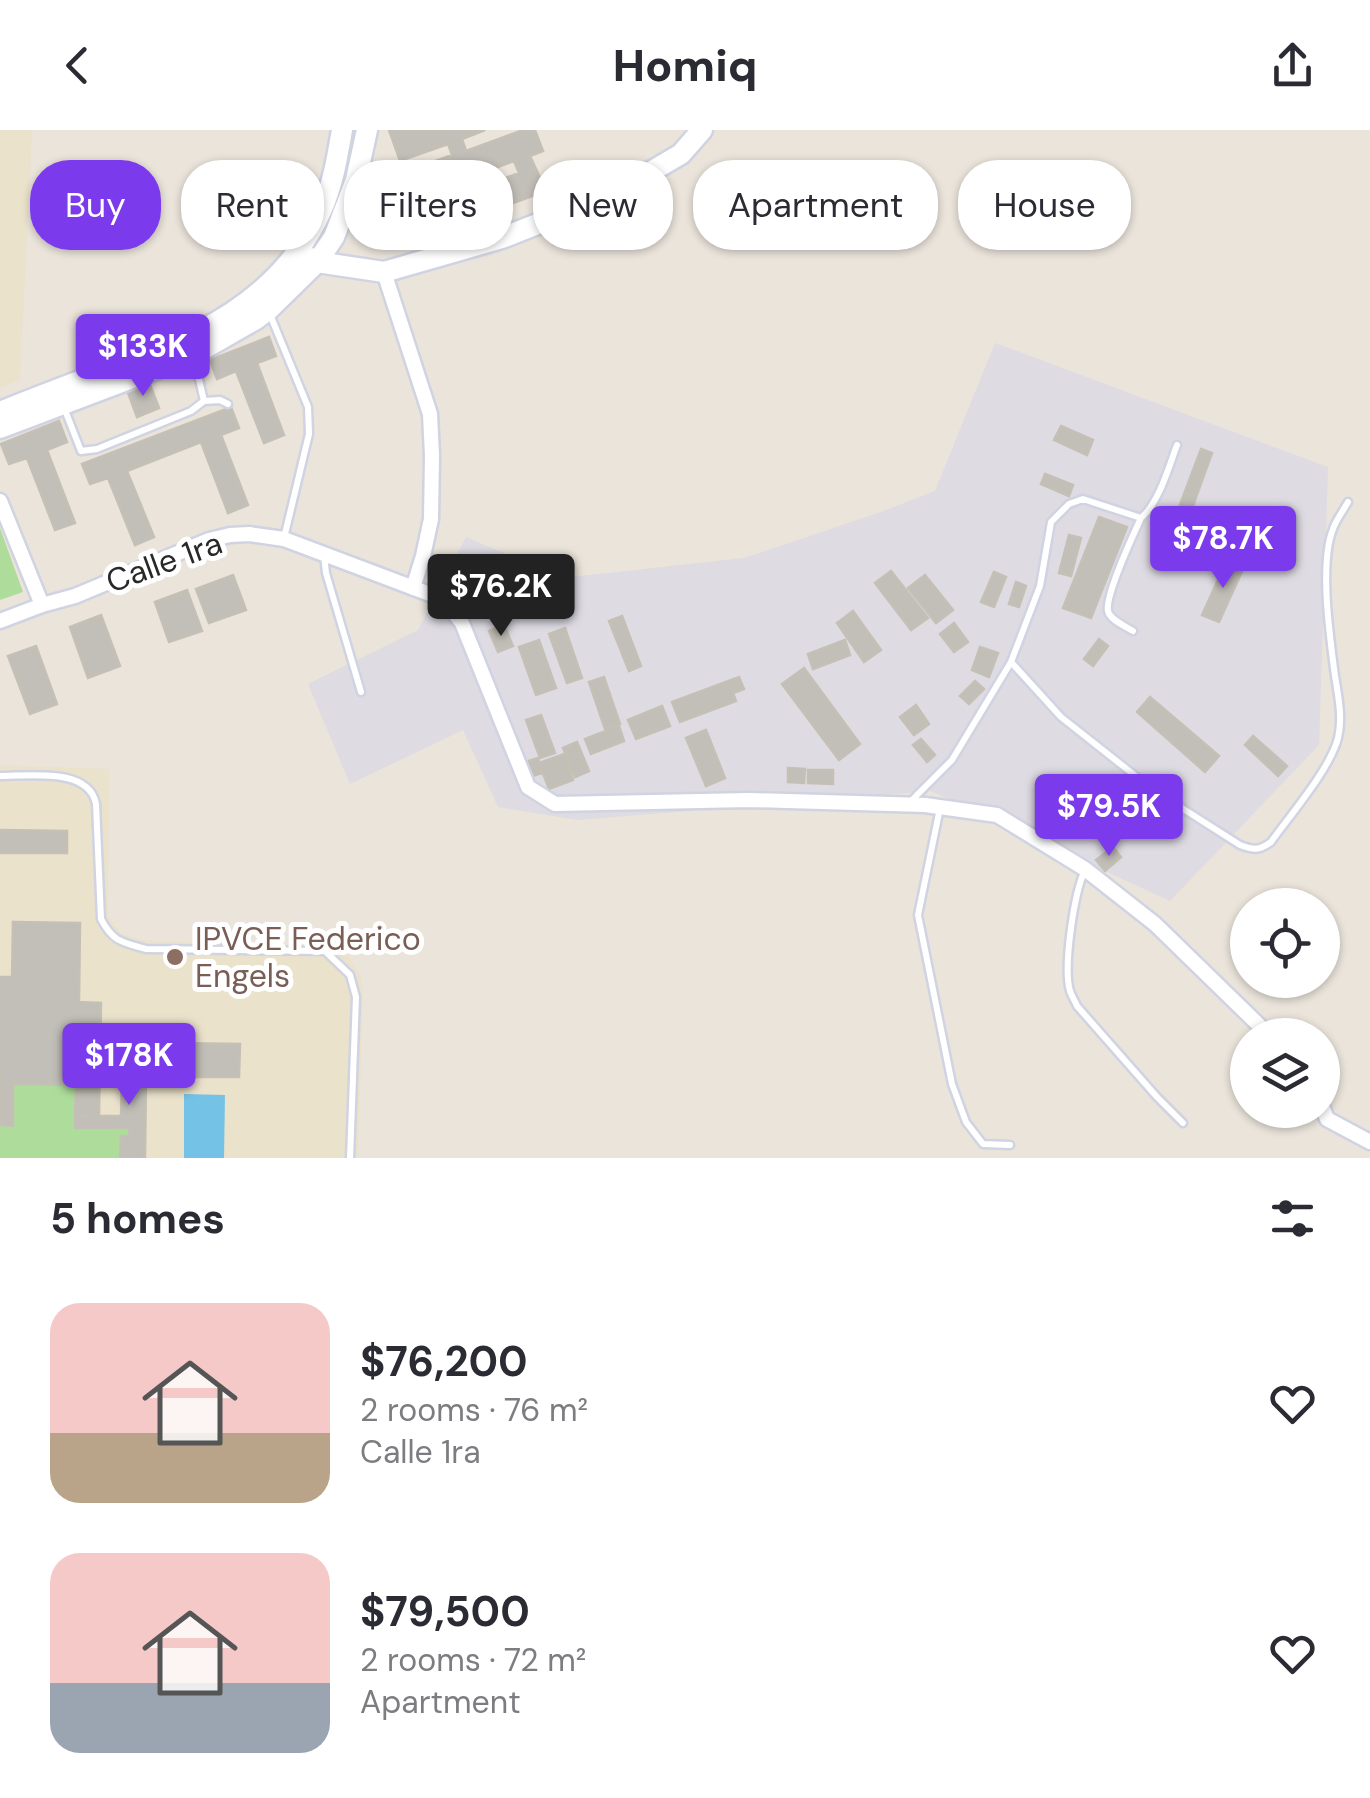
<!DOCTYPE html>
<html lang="en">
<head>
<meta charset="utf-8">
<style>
  body { margin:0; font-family:"DM Sans",sans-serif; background:#f2f2f3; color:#2b2b33; height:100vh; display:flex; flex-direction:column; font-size:38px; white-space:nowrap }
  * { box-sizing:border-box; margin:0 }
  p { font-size:32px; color:#7c7c81 }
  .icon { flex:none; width:55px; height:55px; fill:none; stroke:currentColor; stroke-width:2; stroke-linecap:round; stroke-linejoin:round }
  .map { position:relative; height:1028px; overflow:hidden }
  .sheet { display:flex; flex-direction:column; background:#fff; flex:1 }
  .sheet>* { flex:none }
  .guide { position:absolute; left:30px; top:30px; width:1310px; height:90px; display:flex; gap:20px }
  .fabs { position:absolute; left:1230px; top:758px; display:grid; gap:20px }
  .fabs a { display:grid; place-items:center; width:110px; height:110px; border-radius:50%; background:#fff; box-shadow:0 2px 8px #0004; font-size:50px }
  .price { position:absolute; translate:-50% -85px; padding:0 22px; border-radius:10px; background:#7c3aed; color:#fff; font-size:32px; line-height:65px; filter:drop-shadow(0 2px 5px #0008) }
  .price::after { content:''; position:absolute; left:50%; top:60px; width:30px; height:22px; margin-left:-15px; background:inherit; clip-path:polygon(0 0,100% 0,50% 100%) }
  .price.current { background:#222; color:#fff }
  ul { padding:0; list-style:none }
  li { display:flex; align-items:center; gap:30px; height:250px; padding:0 50px }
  li span { display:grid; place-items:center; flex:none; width:280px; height:200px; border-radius:30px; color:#555 }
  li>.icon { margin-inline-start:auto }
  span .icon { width:120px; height:120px; fill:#fffc; stroke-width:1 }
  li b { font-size:42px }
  h2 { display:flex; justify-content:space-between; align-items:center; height:120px; padding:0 50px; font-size:42px }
  .chip { padding:0 35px; border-radius:40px; background:#fff; box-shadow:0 2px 8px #0004; font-size:35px; line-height:90px }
  .chip.current { background:#7c3aed; color:#fff }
  header { display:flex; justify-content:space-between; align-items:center; height:130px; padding:0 50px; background:#fff; font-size:45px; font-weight:800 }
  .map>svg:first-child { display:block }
</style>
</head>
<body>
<header><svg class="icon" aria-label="back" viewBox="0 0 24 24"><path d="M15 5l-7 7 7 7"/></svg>Homiq<svg class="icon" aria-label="share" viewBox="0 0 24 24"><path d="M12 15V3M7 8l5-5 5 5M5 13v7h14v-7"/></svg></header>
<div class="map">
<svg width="1370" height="1028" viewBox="0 0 1370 1028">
  <rect width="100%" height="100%" fill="#eae4db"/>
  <path fill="#dedbe3" d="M995 213 1328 337 1319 615 1170 771 931 661 578 690 498 677 463 600 350 654 308 554 418 500 466 407 562 448 744 428 881 382 935 361Z"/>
  <path fill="#ebe2cb" d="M0 0H32L20 250 0 258Z
    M0 635 109 639 108 785 120 803 147 811 327 816 344 820 361 847 363 862 358 1028H0Z"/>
  <path fill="#aedd9b" d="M0 398 23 462 0 470Z
    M13 954 76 955 75 998H129V1006H121L120 1028H0V995H13Z"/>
  <path fill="#74c2e6" d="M184 964 225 965 224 1028H184Z"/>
  <path fill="#c2beb8" stroke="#c5c0b5" stroke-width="2.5" fill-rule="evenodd" d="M389 0H485L462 9 466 21 523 0H535L543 21 530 26 546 61 423 106 414 81 454 66 450 54 417 66 408 41 452 25 448 14 400 31ZM514 31 519 43 462 64 458 52Z
    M269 207 276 226 257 233 284 305 264 313 236 241 217 249 210 230Z
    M149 252 159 278 137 287 127 260Z
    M231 277 239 298 221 305 248 375 228 383 201 312 127 341 154 407 135 415 108 348 90 354 82 334Z
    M59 291 67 312 47 320 75 393 55 400 27 328 9 334 1 314Z
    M1061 296 1093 310 1087 325 1054 310Z
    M1201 319 1212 323 1190 384 1178 380Z
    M1045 344 1073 355 1069 366 1041 354Z
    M1176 385 1185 392 1179 400 1170 394Z
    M1099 387 1127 397 1091 488 1063 478Z
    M1069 405 1081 408 1071 446 1059 443Z
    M1227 430 1244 437 1219 492 1202 485Z
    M891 441 928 488 911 500 875 453Z
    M994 442 1006 447 994 477 981 472Z
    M233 445 246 480 209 493 196 459Z
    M925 445 953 480 936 493 908 458Z
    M1016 452 1026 456 1019 477 1009 474Z
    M187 460 202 501 169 512 155 472Z
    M853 481 881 520 864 532 837 493Z
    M101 485 120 536 88 548 70 497Z
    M622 486 641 536 629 541 609 491Z
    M954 493 968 512 954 522 940 504Z
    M504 495 513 516 498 522 489 501Z
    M565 498 582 548 567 553 549 504Z
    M1099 509 1108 516 1093 536 1084 529Z
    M539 510 556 558 536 565 519 517Z
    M845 510 850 525 813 539 808 524Z
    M36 516 57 574 30 584 8 526Z
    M980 517 998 523 989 547 972 540Z
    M804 538 860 614 839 630 782 554Z
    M604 547 620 594 605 599 589 552Z
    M739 547 744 559 733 563 736 571 680 592 672 572Z
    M975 551 984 559 969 574 960 566Z
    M1150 567 1219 626 1205 642 1137 582Z
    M916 575 929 594 914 605 900 587Z
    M662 576 670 596 636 609 628 590Z
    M541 585 555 623 540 628 526 590Z
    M619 596 624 611 591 624 585 609Z
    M706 600 725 648 706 656 686 608Z
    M1253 606 1287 636 1278 646 1245 615Z
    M921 609 935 625 927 632 913 615Z
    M577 612 589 641 575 647 563 618Z
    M564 624 573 650 549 659 539 633Z
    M538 628 542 643 530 647 525 632Z
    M788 638 805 639 804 653 788 652Z
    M808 640H833V654L808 653Z
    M0 700 67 701V723H0Z
    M1113 717 1121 727 1105 741 1096 730Z
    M13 792 80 793 79 872 101 873 99 985H75L76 955 13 954V968H0V847H12Z
    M175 913 240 914 239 947H175Z
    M133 926H159L158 952 146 951 145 1028H120L121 1006H129V998H75V985L121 986 122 948H132Z
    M0 968H13V996L0 995Z"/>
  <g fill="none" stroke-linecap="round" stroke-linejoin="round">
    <defs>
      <path id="lane" d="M269 182 308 277 309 304 284 408
        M204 271 220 270 228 274
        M63 275 81 321 97 319 191 281 204 271 194 228
        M324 425 326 443 361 562
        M1133 501C1125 496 1110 490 1108 481 1105 466 1134 403 1141 388
        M1011 532 1061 587 1152 659 1240 715C1253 720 1259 721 1271 712 1291 684 1330 639 1338 608 1343 588 1338 565 1335 546 1330 508 1319 434 1333 399 1336 390 1343 381 1348 372
        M0 646C29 646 89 637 96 674L101 789C113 812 122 812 146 819L325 821 350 845 356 867 350 1028
        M909 673 952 630 1011 532 1040 456 1051 392 1069 374 1083 369 1141 388C1159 373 1169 336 1177 315
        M940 678 918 785 952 954 966 992 983 1014 1010 1015
        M1085 740C1074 763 1063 837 1070 861 1072 867 1075 871 1077 876L1157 967 1183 993"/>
      <path id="street" d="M384 142 430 284 432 326 431 389 423 426 413 458
        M0 371 42 475
        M0 491 42 475 75 466 209 410 230 405 249 404 284 409 443 469 462 493 528 657 555 674 749 670 925 675 997 685 1085 739 1155 794 1269 905
        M1322 976 1327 989 1370 1012"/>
      <path id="secondary" d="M308 127 317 132 384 142 502 108 613 64 681 24 702 0
        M0 282C35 268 71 254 107 241 195 208 280 172 321 81 333 55 337 28 342 0
        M0 298 193 225 256 189 268 180 317 132 334 107 356 50 367 0"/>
    </defs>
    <use href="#lane" stroke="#d0d3e1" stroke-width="11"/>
    <use href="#street" stroke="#d0d3e1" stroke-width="19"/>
    <use href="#secondary" stroke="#d0d3e1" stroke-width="25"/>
    <use href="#lane" stroke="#fff" stroke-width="6"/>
    <use href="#street" stroke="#fff" stroke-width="14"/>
    <use href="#secondary" stroke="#fff" stroke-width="20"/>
  </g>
  <circle fill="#8d6e63" stroke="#fff" stroke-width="4" cx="175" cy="827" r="10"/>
  <g text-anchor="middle" stroke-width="10" stroke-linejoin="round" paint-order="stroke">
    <g font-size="32" fill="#282828" stroke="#fff">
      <text transform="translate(164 432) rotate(-20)" y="11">Calle 1ra</text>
    </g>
    <g font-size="32" fill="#785e54" stroke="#fff" text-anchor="start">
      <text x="195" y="820">IPVCE Federico<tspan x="195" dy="37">Engels</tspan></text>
    </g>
  </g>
</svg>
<div class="fabs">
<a><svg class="icon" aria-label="locate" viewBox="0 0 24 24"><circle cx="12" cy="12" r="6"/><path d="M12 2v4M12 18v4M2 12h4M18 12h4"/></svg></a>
<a><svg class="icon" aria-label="layers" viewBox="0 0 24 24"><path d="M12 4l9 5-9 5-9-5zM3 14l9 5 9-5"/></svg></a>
</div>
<b class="price" style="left:143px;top:269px">$133K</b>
<b class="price" style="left:1223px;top:461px">$78.7K</b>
<b class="price current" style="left:501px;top:509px">$76.2K</b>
<b class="price" style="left:1109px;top:729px">$79.5K</b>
<b class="price" style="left:129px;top:978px">$178K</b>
<div class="guide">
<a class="chip current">Buy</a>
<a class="chip">Rent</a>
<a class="chip">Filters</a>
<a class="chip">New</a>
<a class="chip">Apartment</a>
<a class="chip">House</a>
</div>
</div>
<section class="sheet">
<h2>5 homes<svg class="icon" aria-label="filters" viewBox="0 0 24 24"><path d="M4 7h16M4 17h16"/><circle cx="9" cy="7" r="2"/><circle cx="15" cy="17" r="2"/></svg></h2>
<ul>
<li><span style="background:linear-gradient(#f6c9c9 65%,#b9a48a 0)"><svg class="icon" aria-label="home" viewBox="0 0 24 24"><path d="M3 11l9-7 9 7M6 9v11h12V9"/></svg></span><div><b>$76,200</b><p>2 rooms · 76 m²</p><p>Calle 1ra</p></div><svg class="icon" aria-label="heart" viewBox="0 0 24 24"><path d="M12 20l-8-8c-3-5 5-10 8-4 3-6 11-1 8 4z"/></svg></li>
<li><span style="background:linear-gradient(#f6c9c9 65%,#9aa5b1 0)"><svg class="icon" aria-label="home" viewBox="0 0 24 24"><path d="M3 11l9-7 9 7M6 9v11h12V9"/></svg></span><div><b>$79,500</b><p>2 rooms · 72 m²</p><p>Apartment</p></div><svg class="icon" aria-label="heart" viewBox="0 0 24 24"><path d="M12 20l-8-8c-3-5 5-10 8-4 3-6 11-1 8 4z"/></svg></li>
</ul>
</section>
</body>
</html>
